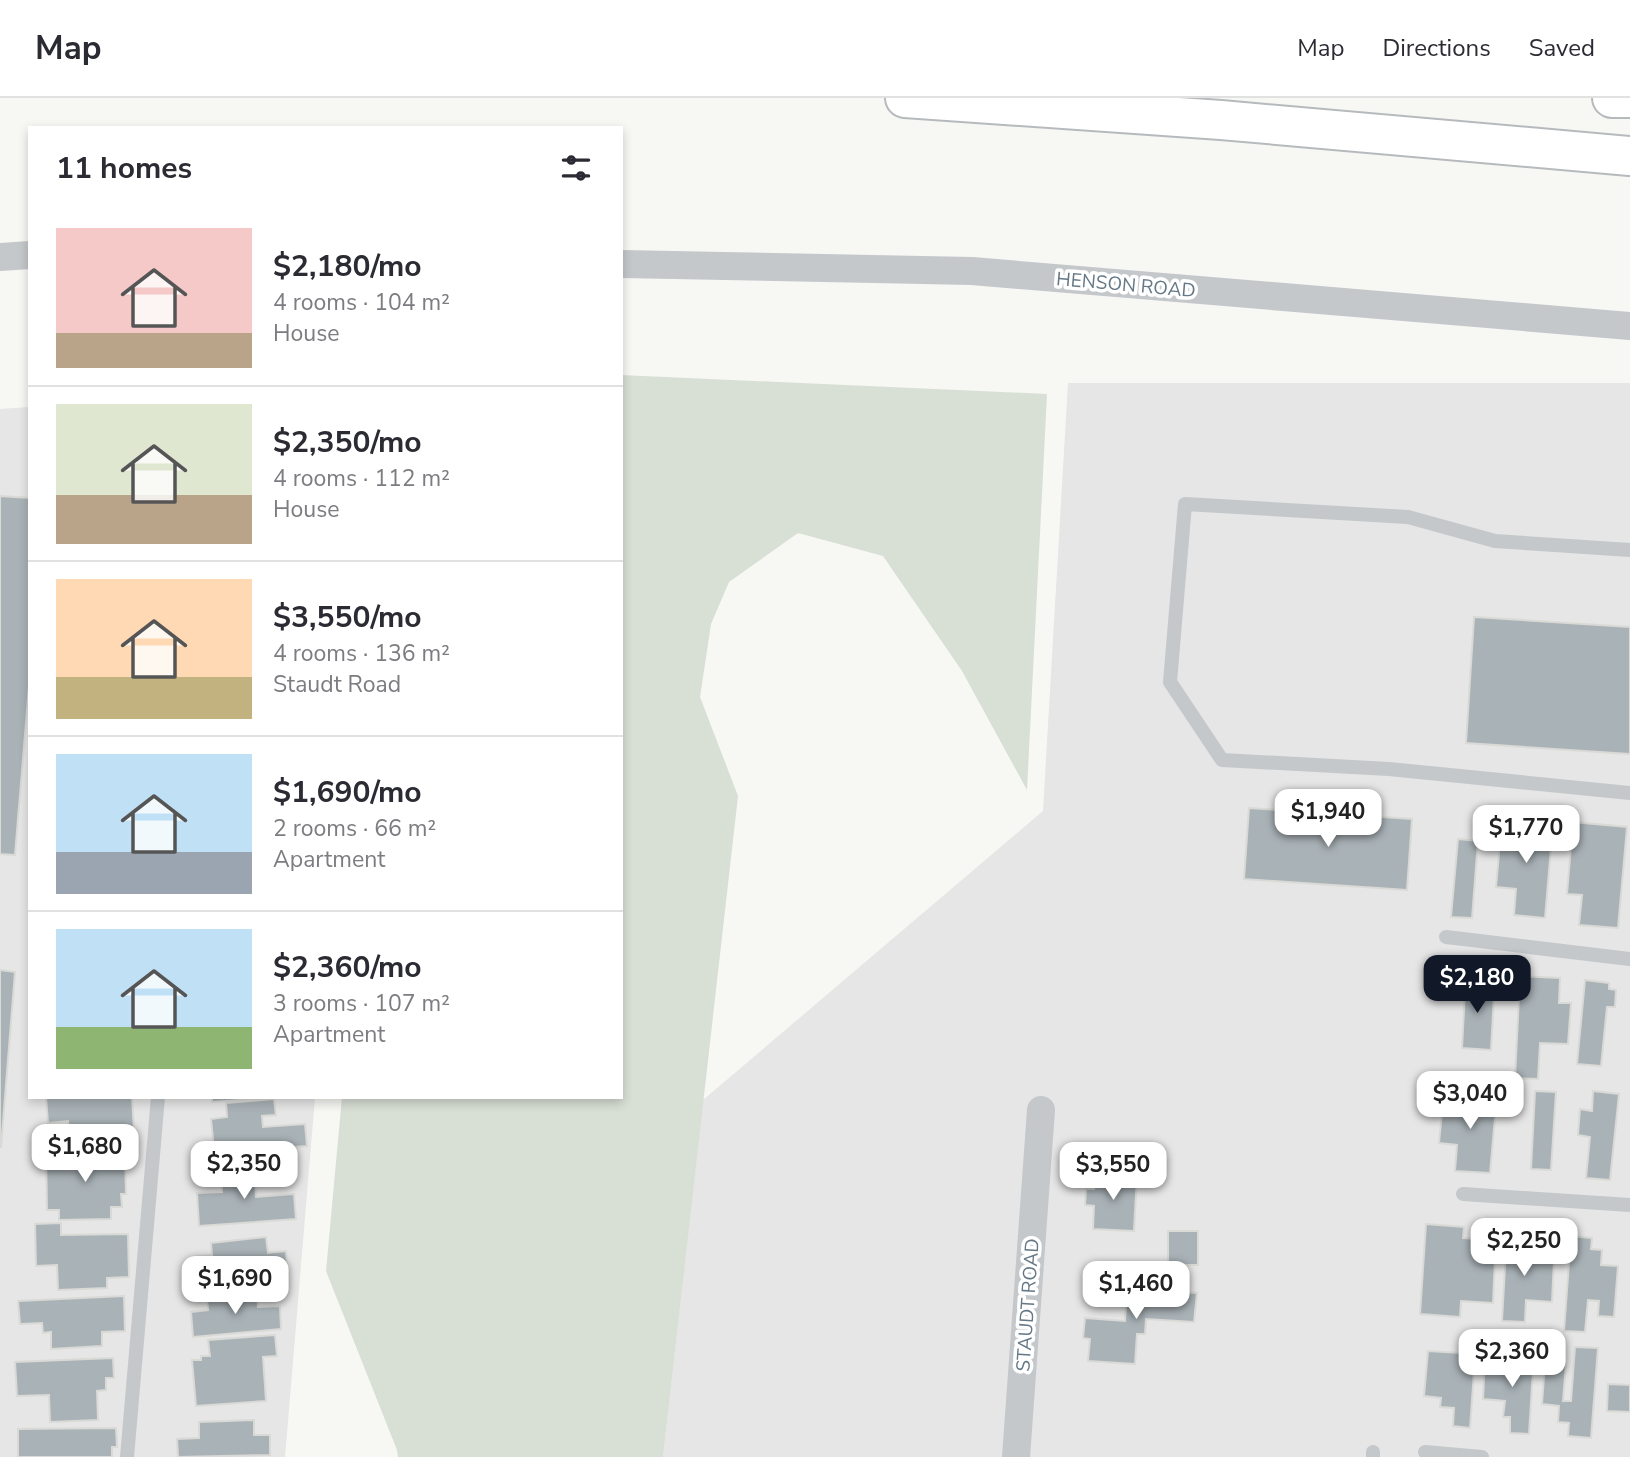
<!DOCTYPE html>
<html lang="en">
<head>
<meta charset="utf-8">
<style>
  body { margin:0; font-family:"Nunito Sans",sans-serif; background:#f7f7f7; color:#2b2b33; height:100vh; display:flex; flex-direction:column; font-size:26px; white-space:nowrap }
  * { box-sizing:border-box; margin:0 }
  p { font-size:23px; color:#7c7c81 }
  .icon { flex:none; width:38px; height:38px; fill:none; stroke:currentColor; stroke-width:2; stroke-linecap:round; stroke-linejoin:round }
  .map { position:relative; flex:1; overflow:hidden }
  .drawer { position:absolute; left:28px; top:28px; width:595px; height:973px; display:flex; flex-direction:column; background:#fff; border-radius:0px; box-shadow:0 4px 10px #0003 }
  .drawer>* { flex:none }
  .price { position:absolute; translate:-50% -60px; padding:0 16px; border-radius:14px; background:#fff; color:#222; font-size:23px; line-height:46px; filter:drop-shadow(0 2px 4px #0008) }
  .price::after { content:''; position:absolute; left:50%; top:42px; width:21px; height:16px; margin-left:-10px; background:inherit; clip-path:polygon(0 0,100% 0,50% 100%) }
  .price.selected { background:#111827; color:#fff }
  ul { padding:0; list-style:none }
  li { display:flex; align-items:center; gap:21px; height:175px; padding:0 28px }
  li+li { border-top:2px solid #e1e1e2 }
  li span { display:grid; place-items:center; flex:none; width:196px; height:140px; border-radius:0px; color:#555 }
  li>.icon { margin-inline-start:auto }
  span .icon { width:84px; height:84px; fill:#fffc; stroke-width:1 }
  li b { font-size:30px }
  h2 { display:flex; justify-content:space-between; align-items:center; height:84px; padding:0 28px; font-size:30px }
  header { display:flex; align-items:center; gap:42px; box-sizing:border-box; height:98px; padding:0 35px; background:#fff; border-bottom:2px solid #e1e1e2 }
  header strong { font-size:33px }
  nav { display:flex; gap:38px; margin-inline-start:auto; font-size:24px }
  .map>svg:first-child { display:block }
</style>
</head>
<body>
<header>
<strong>Map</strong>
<nav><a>Map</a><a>Directions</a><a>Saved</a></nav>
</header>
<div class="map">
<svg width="1630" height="1359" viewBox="0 0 1630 1359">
  <rect width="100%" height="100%" fill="#f7f7f4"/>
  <path fill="#e5e6e5" d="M1068 285H1630V1359H663L703 1002 1043 713Z
    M30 309V999H315L285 1359H0V311Z"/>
  <path fill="#d8dfd5" d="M621 277 1047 296 1027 692 962 573 883 458 798 435 729 484 711 526 700 599 738 698 663 1359H398L397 1352 326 1173 342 999H621Z"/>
  <path fill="#a9b2b7" stroke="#d9d9d6" stroke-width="2" d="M0 398 30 400V576L15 757 0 756Z
    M1474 519 1630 529V656L1466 645Z
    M1249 710 1412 721 1407 792 1244 781Z
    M1502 722 1553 726 1545 820 1514 817 1516 791 1496 789Z
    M1573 724 1627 729 1618 830 1579 827 1582 797 1567 796Z
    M1458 741 1478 743 1472 820 1451 819Z
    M0 872 15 874 1 1049H0Z
    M1466 874 1482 875 1481 897H1494L1491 952 1462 950Z
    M1520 878 1560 880 1559 905H1571L1568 946 1540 945 1538 981 1515 980Z
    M1585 882 1609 885V891L1616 892 1615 909H1607L1601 968 1577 966Z
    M1535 993 1556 994 1551 1072 1531 1071Z
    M1593 993 1619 996 1610 1082 1586 1080 1590 1039 1578 1037 1580 1011 1592 1013Z
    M1462 994 1497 997 1490 1075 1455 1073 1457 1047 1439 1045 1443 1003 1461 1005Z
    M46 999H132L134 1033 116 1034V1043L70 1046 68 1023 48 1025Z
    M212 999H280L212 1004Z
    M274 1001 276 1017 262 1018 263 1029 305 1026 307 1048 256 1052 257 1059 215 1062 211 1021 227 1019 226 1005Z
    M125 1054 126 1096H121L122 1109H111V1121L59 1122V1112H47L46 1056Z
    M270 1070 271 1086 255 1087 256 1099 294 1096 296 1121 199 1128 197 1095 222 1094 221 1074Z
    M1096 1075 1137 1077 1134 1133 1093 1131 1094 1108 1085 1107 1086 1091H1094Z
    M61 1125V1137L128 1136 129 1179 107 1180V1190L58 1192 57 1167 36 1168 35 1126Z
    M1426 1126 1464 1129 1463 1140 1479 1141 1477 1157 1495 1159 1493 1205 1461 1203 1460 1219 1420 1216Z
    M1168 1133H1198V1167H1168Z
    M1507 1133 1529 1134 1528 1160 1554 1161 1552 1204 1526 1202 1525 1224 1502 1223Z
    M1571 1138 1592 1140 1591 1151 1602 1152 1601 1167 1618 1168 1614 1219 1598 1218 1599 1203 1588 1202 1585 1234 1564 1233Z
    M266 1139 268 1155 286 1153 288 1177 196 1187 193 1159 212 1157 211 1145Z
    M1128 1183 1161 1185V1193L1197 1195 1194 1224 1146 1221 1145 1236H1137L1135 1266 1088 1263 1090 1241 1083 1240 1085 1220 1125 1223Z
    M257 1195 258 1209 280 1208 281 1231 193 1239 191 1214 208 1212 207 1199Z
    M124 1198 125 1233 102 1234V1248L51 1251V1234L43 1235 42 1225 20 1226 18 1203Z
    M275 1237 277 1258 263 1259 266 1303 196 1308 192 1262H201V1258H210L208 1242Z
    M1461 1245 1476 1246 1470 1330 1453 1328 1454 1310 1440 1309 1441 1300 1424 1298 1428 1253 1460 1255Z
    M1575 1249 1598 1250 1591 1340 1568 1338 1569 1325 1558 1324 1559 1308 1542 1306 1545 1265 1566 1266 1563 1303H1571Z
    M1517 1253 1534 1255 1529 1336 1510 1335V1319H1503L1505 1303 1483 1301 1485 1261 1506 1262V1268L1516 1269Z
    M113 1260 114 1280H106V1292L97 1293 98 1322 50 1324 49 1297 17 1298 15 1264Z
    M1608 1286 1630 1287V1314L1607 1313Z
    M254 1322V1337H270V1357L178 1359 177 1341 199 1340V1324Z
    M116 1330 117 1349H112V1359H18V1331Z"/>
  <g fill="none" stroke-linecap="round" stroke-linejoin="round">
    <defs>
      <path id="motorway" d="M905 0 1221 22 1630 58
        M1612 0H1630"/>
    </defs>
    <use href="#motorway" stroke="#b7babd" stroke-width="42"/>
    <path stroke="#c4c8cb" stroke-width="14" d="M1630 452 1495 443 1408 419 1185 406 1170 584 1222 662 1389 671 1630 695
      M1446 839 1630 861
      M1463 1096 1630 1107
      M1425 1354 1482 1359
      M127 1359 158 999
      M1373 1359V1354"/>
    <path stroke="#c4c8cb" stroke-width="28" d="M0 159 30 157
      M621 166 972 173 1630 228
      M1016 1359 1041 1012"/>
    <use href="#motorway" stroke="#fff" stroke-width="38"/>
  </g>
  <g text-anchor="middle" stroke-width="7" stroke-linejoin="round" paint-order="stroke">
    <g font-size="19" fill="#657886" stroke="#fff">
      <text transform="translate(1126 186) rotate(5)" y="7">HENSON ROAD</text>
      <text transform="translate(1027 1207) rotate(-86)" y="7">STAUDT ROAD</text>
    </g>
  </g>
</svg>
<b class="price" style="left:1328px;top:751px">$1,940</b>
<b class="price" style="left:1526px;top:767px">$1,770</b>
<b class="price selected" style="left:1477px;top:917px">$2,180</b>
<b class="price" style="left:1470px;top:1033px">$3,040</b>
<b class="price" style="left:85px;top:1086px">$1,680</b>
<b class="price" style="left:244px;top:1103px">$2,350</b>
<b class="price" style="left:1113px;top:1104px">$3,550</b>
<b class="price" style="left:1524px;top:1180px">$2,250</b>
<b class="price" style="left:235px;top:1218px">$1,690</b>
<b class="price" style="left:1136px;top:1223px">$1,460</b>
<b class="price" style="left:1512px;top:1291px">$2,360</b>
<section class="drawer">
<h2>11 homes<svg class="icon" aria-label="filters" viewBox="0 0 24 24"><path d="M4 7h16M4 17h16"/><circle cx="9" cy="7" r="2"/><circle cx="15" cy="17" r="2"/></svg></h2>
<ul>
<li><span style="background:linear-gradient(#f6c9c9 75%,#b9a48a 0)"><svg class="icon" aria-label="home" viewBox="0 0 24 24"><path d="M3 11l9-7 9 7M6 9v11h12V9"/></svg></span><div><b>$2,180/mo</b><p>4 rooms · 104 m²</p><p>House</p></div></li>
<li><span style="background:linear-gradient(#dfe7d0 65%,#b9a48a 0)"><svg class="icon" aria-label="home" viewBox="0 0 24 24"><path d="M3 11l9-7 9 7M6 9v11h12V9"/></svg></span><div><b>$2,350/mo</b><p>4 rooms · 112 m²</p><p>House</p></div></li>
<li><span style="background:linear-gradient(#ffd9b3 70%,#c2b280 0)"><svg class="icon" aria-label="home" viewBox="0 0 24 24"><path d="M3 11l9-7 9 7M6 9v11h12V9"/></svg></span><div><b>$3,550/mo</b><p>4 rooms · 136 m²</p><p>Staudt Road</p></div></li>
<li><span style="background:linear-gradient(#bfe0f5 70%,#9aa5b1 0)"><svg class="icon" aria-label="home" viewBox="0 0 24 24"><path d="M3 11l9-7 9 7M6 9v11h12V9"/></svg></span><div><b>$1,690/mo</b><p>2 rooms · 66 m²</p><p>Apartment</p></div></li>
<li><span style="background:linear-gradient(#bfe0f5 70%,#8fb573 0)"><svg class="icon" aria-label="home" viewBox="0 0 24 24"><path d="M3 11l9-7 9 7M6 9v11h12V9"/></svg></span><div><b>$2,360/mo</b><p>3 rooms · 107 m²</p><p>Apartment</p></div></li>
</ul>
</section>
</div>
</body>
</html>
